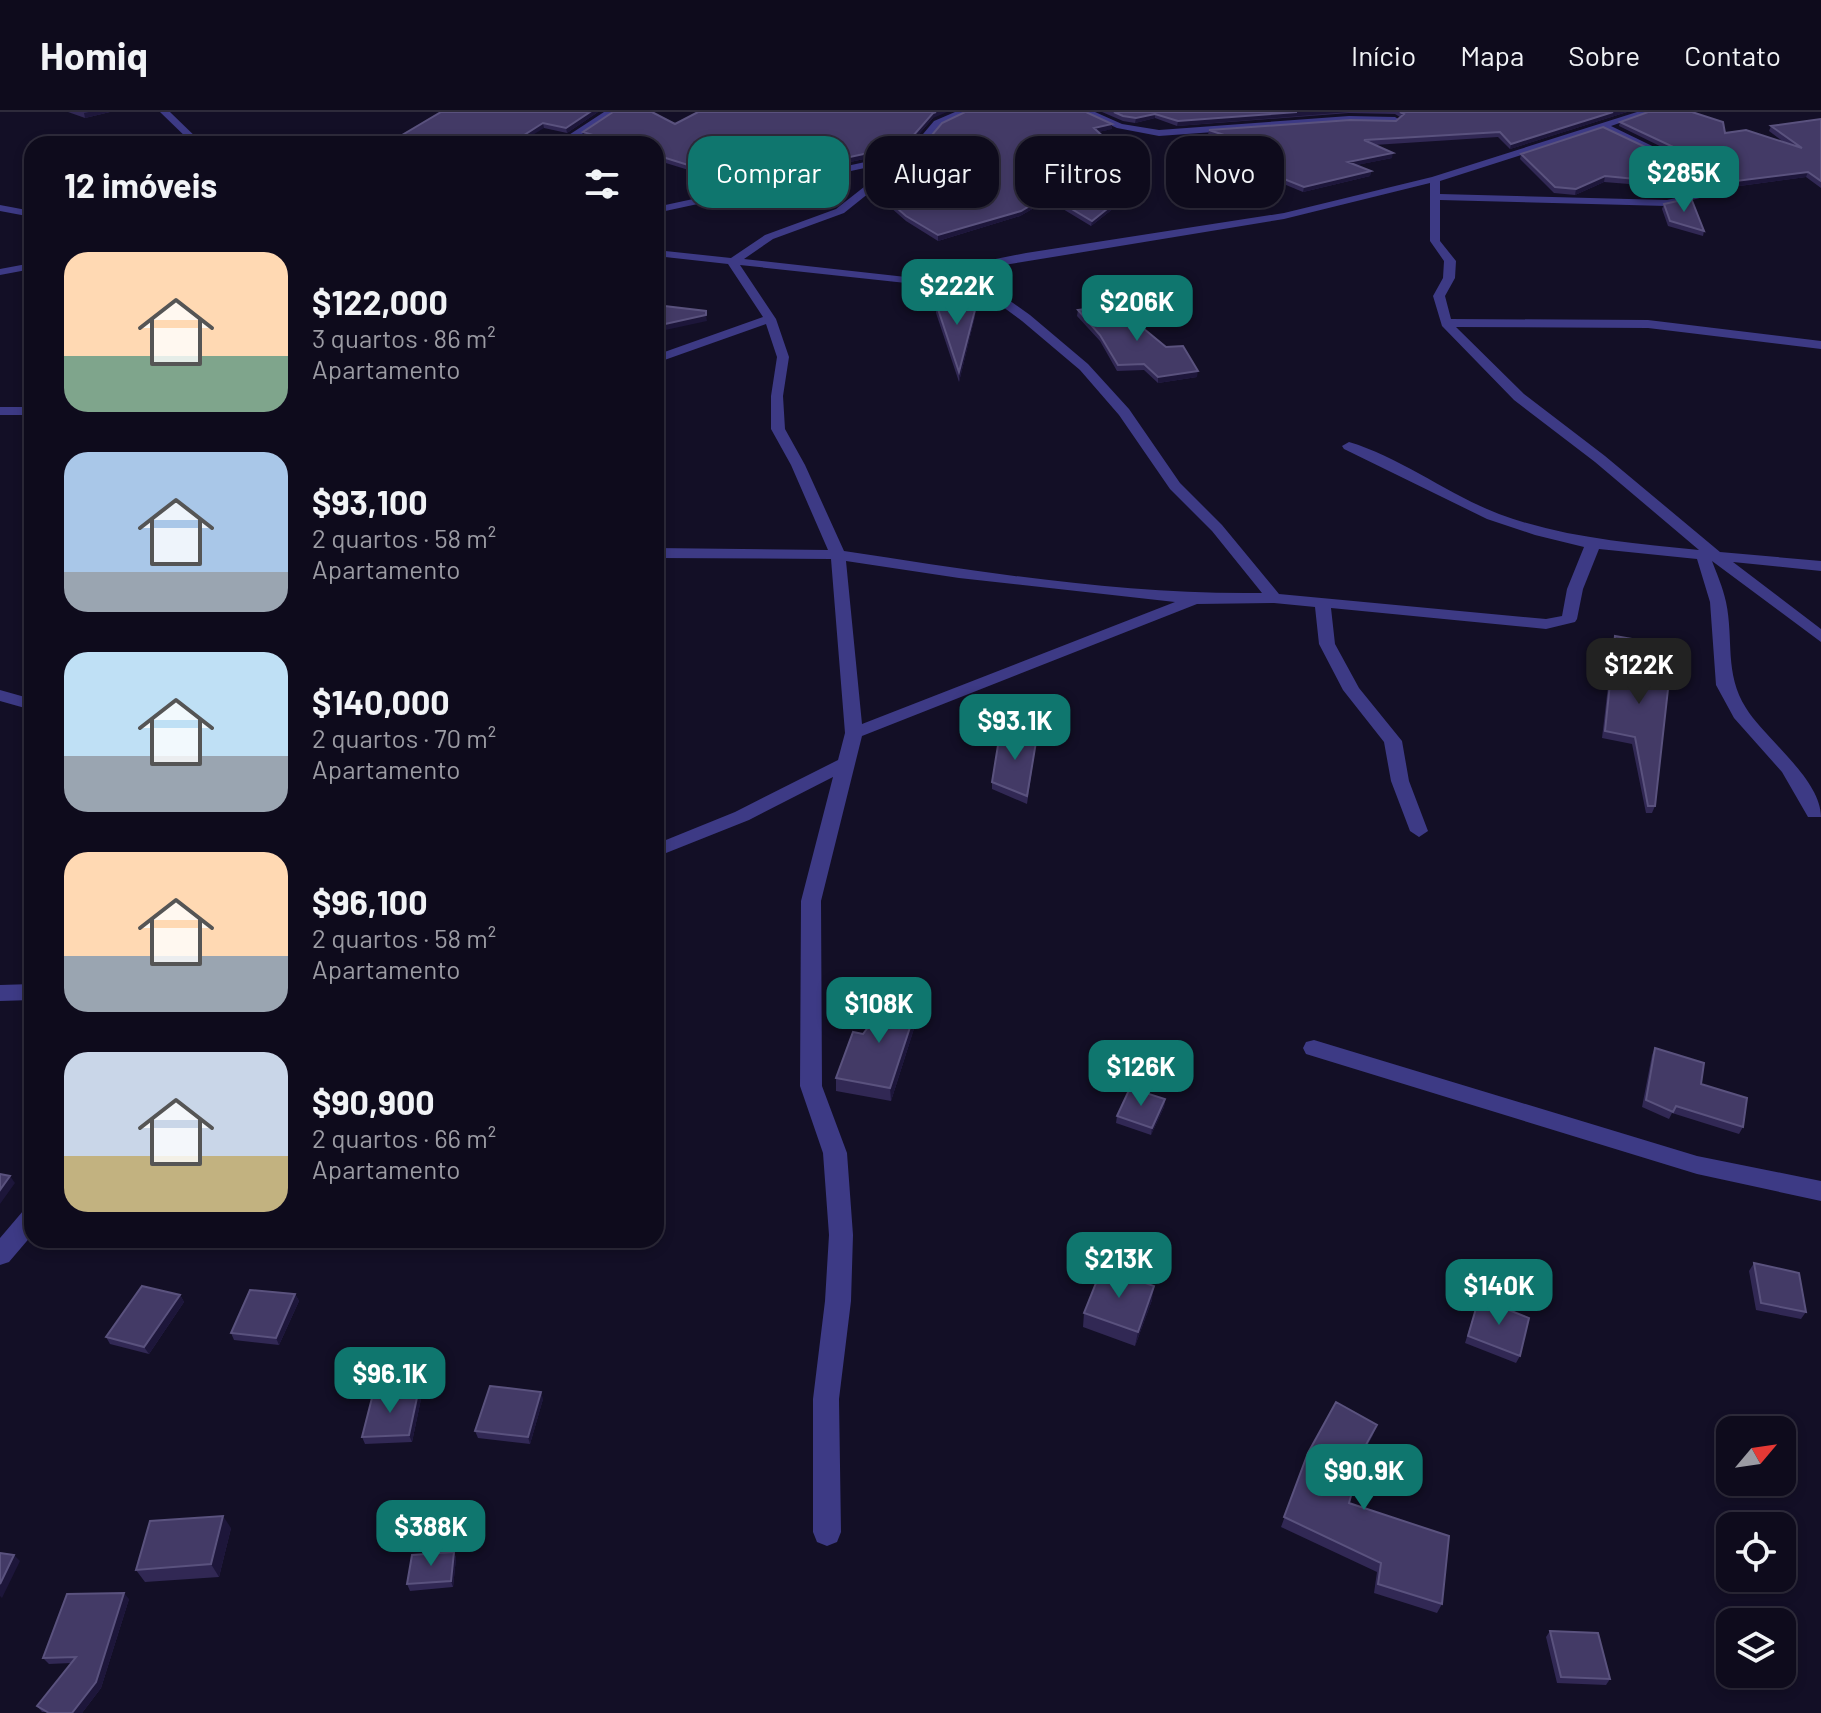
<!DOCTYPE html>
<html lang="pt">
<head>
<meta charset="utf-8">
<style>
  body { margin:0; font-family:Barlow,sans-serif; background:#1c1929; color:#f1f3f6; height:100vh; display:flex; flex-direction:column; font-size:30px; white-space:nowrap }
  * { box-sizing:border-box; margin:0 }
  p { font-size:26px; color:#9b9ba3 }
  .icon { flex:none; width:44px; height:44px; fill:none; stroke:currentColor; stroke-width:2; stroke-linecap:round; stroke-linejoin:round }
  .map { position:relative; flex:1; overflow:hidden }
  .details { position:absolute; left:24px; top:24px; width:640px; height:1112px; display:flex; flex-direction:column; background:#0e0b1c; border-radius:24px; box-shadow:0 4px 12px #0003,0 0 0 2px #2e2b3b }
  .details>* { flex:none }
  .top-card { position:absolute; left:688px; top:24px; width:760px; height:72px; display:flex; gap:16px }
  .needle { width:52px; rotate:61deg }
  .fabs { position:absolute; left:1716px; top:1304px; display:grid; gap:16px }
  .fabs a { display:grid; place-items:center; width:80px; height:80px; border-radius:16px; background:#0e0b1c; box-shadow:0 4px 12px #0003,0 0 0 2px #2e2b3b; font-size:40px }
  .price { position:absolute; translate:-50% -68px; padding:0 18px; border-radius:16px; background:#0f766e; color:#fff; font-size:26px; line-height:52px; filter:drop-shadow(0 2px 4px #0008) }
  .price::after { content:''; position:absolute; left:50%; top:48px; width:24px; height:18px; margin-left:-12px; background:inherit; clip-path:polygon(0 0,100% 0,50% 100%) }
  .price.on { background:#222; color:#fff }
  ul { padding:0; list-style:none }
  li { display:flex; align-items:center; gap:24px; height:200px; padding:0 40px }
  li span { display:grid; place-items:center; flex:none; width:224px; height:160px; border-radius:24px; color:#555 }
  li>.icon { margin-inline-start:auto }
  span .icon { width:96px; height:96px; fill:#fffc; stroke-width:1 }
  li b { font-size:34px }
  h2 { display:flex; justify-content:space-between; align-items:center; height:96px; padding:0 40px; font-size:34px }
  .chip { padding:0 28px; border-radius:24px; background:#0e0b1c; box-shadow:0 4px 12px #0003,0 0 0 2px #2e2b3b; font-size:28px; line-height:72px }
  .chip.on { background:#0f766e; color:#fff }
  header { display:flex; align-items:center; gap:48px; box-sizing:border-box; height:112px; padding:0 40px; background:#0e0b1c; border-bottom:2px solid #2e2b3b }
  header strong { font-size:38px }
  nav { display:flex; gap:44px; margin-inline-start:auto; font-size:28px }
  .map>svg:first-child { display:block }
</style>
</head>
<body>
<header>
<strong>Homiq</strong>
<nav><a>Início</a><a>Mapa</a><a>Sobre</a><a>Contato</a></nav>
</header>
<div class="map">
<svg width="1821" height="1601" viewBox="0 0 1821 1601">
  <rect width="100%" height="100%" fill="#130f26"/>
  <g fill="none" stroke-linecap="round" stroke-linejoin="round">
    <path fill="#3d3a85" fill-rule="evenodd" d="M160 0H170L203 32H193Z
      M604 0H615L567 32H555Z
      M955 0H968L940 13 914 45 844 101 773 127 744 147 906 165 1026 141 1284 101 1432 65 1637 0H1651L1611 14 1679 47 1708 80V84L1667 94 1440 88V129L1456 149 1455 166 1445 184 1451 207 1648 208 1821 229V237L1648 216 1456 215 1524 282 1605 344 1720 440 1821 449V459L1733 450 1821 517V530L1712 449C1717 462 1723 476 1726 490 1734 528 1724 561 1746 596 1765 627 1821 667 1821 705H1808L1782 660 1734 606 1716 573 1710 490 1697 447 1599 437 1583 477 1577 507 1575 510 1546 517 1331 496 1335 532 1359 576 1402 629 1409 669 1428 719 1419 725 1410 719 1391 669 1384 630 1343 578 1319 532 1315 495 1274 491 1197 492 862 624 821 789 822 974 847 1041 853 1123 851 1189 839 1287 841 1420 837 1430 827 1434 817 1430 813 1420V1287L825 1189 829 1123 823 1041 800 974 801 789 833 665 749 708 656 745V732L735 700 838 648 845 621 831 447 656 446V436L828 438 791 353 771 317V284L777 245 766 212 656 251V243L763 205 728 152 656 144V138L731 146 765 123 836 97 897 49 656 101V95L907 41 934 9ZM1602 17 1673 51 1697 81 1667 88 1440 82V69ZM1430 71V129L1444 149 1443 166 1433 184 1442 214 1514 288 1595 350 1699 438C1631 431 1564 426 1499 402 1449 383 1400 345 1349 330L1342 334 1344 337 1487 407 1535 423 1584 435 1567 477 1562 504 1546 507 1279 482 1222 413 1180 371 1129 297 1088 252 1030 203 968 159 1284 107ZM740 153 906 171 957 161 1022 209 1080 258 1119 303 1170 377 1212 419 1262 481C1123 483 982 460 844 439L805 353 785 317 783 284 789 245 776 207ZM846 449 959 466 1175 490 862 612Z
      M1082 0H1095L1122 12 1159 18 1349 4 1395 5 1400 8 1395 11 1349 10 1159 24 1117 16Z
      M0 93 32 99V105L0 99Z
      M32 151V157L0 163V157Z
      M0 295H32V303H0Z
      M0 578 32 587V598L0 589Z
      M32 872V888L0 889V873Z
      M1314 928 1697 1044 1821 1069V1089L1697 1062 1306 942 1303 936 1306 930Z
      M32 1096V1123L9 1150 0 1153V1126L23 1099Z"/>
  </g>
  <path fill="#312854" d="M68 0H110L85 6Z
    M598 0 567 21 544 16 387 32Z
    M1102 0H1627L1510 37 1498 25 1374 33 1392 46 1356 53 1371 59 1370 64 1303 80 1274 68 1261 71 1205 46V41L1229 30 1208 23 1209 18 1396 9 1400 5 1395 2 1349 1 1177 14 1155 6 1135 11 1123 9Z
    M933 6 905 38 841 52 834 46 718 67 656 48V32H607L584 24 583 20 675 12Z
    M1821 7V76L1806 65 1710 78 1680 44 1619 14 1620 10 1725 21 1785 31 1769 19 1771 14Z
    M1112 17 1098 20 1147 70 1091 114 1048 88 1020 104 938 129 906 109 874 81V76L916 42Z
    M1521 42 1693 74 1692 79 1658 85 1654 74 1604 70 1575 83 1554 81 1520 47Z
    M1664 92 1704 119 1703 124 1668 114 1662 97Z
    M936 191 976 194 975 204 959 270 936 201Z
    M1078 198 1166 235 1197 265 1158 271 1144 258 1117 259 1100 229 1077 204Z
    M1615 524 1652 564 1655 694 1652 701H1646L1632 632 1602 626 1613 531Z
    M32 526V542L26 529Z
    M1037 624 1027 692 992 677V670Z
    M918 891V904L891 989 836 979V966Z
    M1655 936 1701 972 1743 1015 1739 1022 1672 1001 1669 1007 1642 995 1652 943Z
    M1165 987 1164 995 1151 1023 1116 1011 1117 1004Z
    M1754 1151 1806 1200 1801 1207 1756 1198 1749 1159Z
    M295 1182 299 1189 279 1233 234 1228 231 1221Z
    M180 1183 184 1190 149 1242 110 1232 106 1225Z
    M1479 1186 1520 1244 1516 1251 1465 1231Z
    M1152 1188 1135 1234 1083 1215 1084 1201Z
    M421 1287 412 1330 365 1332 362 1325Z
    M543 1287 530 1332 478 1326 475 1319Z
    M1373 1323 1344 1376 1349 1391 1442 1492 1437 1501 1374 1481 1377 1460 1281 1415 1308 1341Z
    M231 1416 219 1465 145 1470 136 1458Z
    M454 1440 456 1446 453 1475 410 1479 407 1472Z
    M129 1487 101 1576 82 1601 42 1600 37 1594 71 1551 49 1552 43 1546Z
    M1550 1519 1610 1567 1606 1573 1557 1571 1546 1525Z"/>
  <path fill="#1d163a" d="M89 0H110L85 6 84 1Z
    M590 0H598L567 21 566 16Z
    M936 0H947L933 6 905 38 841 52V47Z
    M1297 0H1349L1177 14 1178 9Z
    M1613 0H1627L1510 37 1511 32Z
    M1155 2V6L1135 11 1136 6Z
    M543 11 544 16 518 32H510Z
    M1112 12V17L1094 21V16Z
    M834 41V46L718 67 717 62Z
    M1393 41 1392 46 1347 55 1348 50Z
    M1371 59 1370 64 1303 80 1304 75Z
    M1808 60 1806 65 1710 78 1712 72Z
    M1274 63V68L1261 71V66Z
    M1605 64 1604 70 1575 83 1576 77Z
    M1147 65V70L1091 114 1092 109Z
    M1693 74 1692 79 1658 85 1659 80Z
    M1048 83V88L1020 104 938 129V123Z
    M976 194 975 204 959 270V260Z
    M706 203 707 209 656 220V214Z
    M1198 259 1197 265 1158 271V265Z
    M918 891V904L891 989 890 976Z
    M1165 987 1164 995 1151 1023 1152 1016Z
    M10 1064 15 1071 0 1092V1078Z
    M1154 1174 1152 1188 1135 1234 1138 1220Z
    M295 1182 299 1189 279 1233 276 1226Z
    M180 1183 184 1190 149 1242 144 1235Z
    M541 1280 543 1287 530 1332 528 1325Z
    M418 1281 421 1287 412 1330 409 1323Z
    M1377 1313 1373 1323 1339 1386 1342 1376Z
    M223 1404 231 1416 219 1465 211 1452Z
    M454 1440 456 1446 453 1475 451 1469Z
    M14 1443 20 1449 2 1486 0 1484V1472Z
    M124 1481 129 1487 101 1576 82 1601H72Z"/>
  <path fill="#433a66" stroke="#5a527e" stroke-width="2" d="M441 0H590L566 16 543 11 510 32H387Z
    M613 0H652L675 12 698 0H936L933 1 905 33 841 47 834 41 717 62 656 43V32H622L583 20Z
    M965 0H1086L1112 12 1094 16 1147 65 1092 109 1048 83 1021 99 938 123 906 104 874 76 916 42 942 11Z
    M1114 0H1297L1178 9 1155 2 1136 6 1123 4Z
    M1400 0H1613L1511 32 1500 20 1364 28 1393 41 1348 50 1371 59 1304 75 1274 63 1261 66 1205 41 1236 27 1209 18 1350 8 1396 9 1404 2Z
    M1648 0H1692L1723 10 1725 21 1746 18 1802 36 1771 14 1821 7V69L1808 60 1712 72 1682 39 1620 10Z
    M1603 15 1673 48 1693 74 1659 80 1656 69 1605 64 1576 77 1555 75 1521 42Z
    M1691 86 1704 119 1670 109 1664 92Z
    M936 191 976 194 959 260Z
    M656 193 706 199V203L656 214Z
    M1115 193 1166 235 1183 234 1198 259 1158 265 1144 252 1118 253 1100 223 1078 198Z
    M1615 524 1655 531 1652 564 1669 568 1655 694H1648L1635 625 1605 619Z
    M1000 621 1037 624 1027 684 992 670Z
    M893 882 918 891 890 976 836 966 853 920 863 922Z
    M1655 936 1704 951 1701 972 1747 986 1743 1015 1676 994 1673 1000 1646 988Z
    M1130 976 1165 987 1152 1016 1117 1004Z
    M0 1062 10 1064 0 1078Z
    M1754 1151 1799 1161 1806 1200 1761 1191Z
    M1102 1156 1154 1174 1138 1220 1084 1201Z
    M142 1174 180 1183 144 1235 106 1225Z
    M250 1178 295 1182 276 1226 231 1221Z
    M1479 1186 1529 1206 1520 1244 1468 1224Z
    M490 1274 541 1280 528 1325 475 1319Z
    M418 1281 409 1323 362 1325 373 1282Z
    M1336 1290 1377 1313 1342 1376 1352 1380 1349 1391 1449 1424 1442 1492 1378 1472 1381 1451 1284 1405 1308 1341Z
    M223 1404 211 1452 136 1458 150 1409Z
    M454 1440 451 1469 407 1472 412 1443Z
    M0 1441 14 1443 0 1472Z
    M124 1481 96 1570 72 1601H49L37 1594 76 1545 43 1546 67 1482Z
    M1550 1519 1598 1521 1610 1567 1561 1565Z"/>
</svg>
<div class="fabs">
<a><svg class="needle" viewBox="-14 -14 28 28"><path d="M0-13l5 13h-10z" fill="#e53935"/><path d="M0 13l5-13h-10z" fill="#9b9ba3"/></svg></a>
<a><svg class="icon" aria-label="locate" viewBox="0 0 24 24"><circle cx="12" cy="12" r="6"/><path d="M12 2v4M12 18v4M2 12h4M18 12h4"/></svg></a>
<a><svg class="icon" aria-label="layers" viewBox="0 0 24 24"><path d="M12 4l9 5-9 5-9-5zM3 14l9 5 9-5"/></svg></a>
</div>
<b class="price" style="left:1684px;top:102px">$285K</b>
<b class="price" style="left:957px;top:215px">$222K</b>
<b class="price" style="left:1137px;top:231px">$206K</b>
<b class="price on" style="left:1639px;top:594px">$122K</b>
<b class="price" style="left:1015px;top:650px">$93.1K</b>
<b class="price" style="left:879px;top:933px">$108K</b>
<b class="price" style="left:1141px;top:996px">$126K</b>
<b class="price" style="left:1119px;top:1188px">$213K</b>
<b class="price" style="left:1499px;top:1215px">$140K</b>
<b class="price" style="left:390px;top:1303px">$96.1K</b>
<b class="price" style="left:1364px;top:1400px">$90.9K</b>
<b class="price" style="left:431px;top:1456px">$388K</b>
<div class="top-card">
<a class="chip on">Comprar</a>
<a class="chip">Alugar</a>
<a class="chip">Filtros</a>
<a class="chip">Novo</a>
</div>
<section class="details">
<h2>12 imóveis<svg class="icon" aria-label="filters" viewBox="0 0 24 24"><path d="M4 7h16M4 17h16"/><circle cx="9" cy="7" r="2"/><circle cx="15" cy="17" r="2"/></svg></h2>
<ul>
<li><span style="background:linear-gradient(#ffd9b3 65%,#7fa58c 0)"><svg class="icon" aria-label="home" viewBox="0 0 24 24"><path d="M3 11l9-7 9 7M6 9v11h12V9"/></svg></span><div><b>$122,000</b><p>3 quartos · 86 m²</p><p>Apartamento</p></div></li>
<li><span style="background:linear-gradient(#a9c7e8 75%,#9aa5b1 0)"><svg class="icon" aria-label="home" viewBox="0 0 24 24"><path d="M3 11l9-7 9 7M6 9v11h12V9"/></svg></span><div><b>$93,100</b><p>2 quartos · 58 m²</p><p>Apartamento</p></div></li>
<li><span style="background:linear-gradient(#bfe0f5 65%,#9aa5b1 0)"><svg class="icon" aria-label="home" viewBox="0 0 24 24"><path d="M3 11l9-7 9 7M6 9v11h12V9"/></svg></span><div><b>$140,000</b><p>2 quartos · 70 m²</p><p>Apartamento</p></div></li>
<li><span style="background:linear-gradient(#ffd9b3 65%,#9aa5b1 0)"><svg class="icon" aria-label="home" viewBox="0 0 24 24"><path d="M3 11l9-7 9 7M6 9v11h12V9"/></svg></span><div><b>$96,100</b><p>2 quartos · 58 m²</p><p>Apartamento</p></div></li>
<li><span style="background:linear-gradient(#c9d6e8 65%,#c2b280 0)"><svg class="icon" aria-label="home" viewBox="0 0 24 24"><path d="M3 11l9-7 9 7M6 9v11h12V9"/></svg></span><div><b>$90,900</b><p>2 quartos · 66 m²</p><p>Apartamento</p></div></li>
</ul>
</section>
</div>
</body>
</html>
